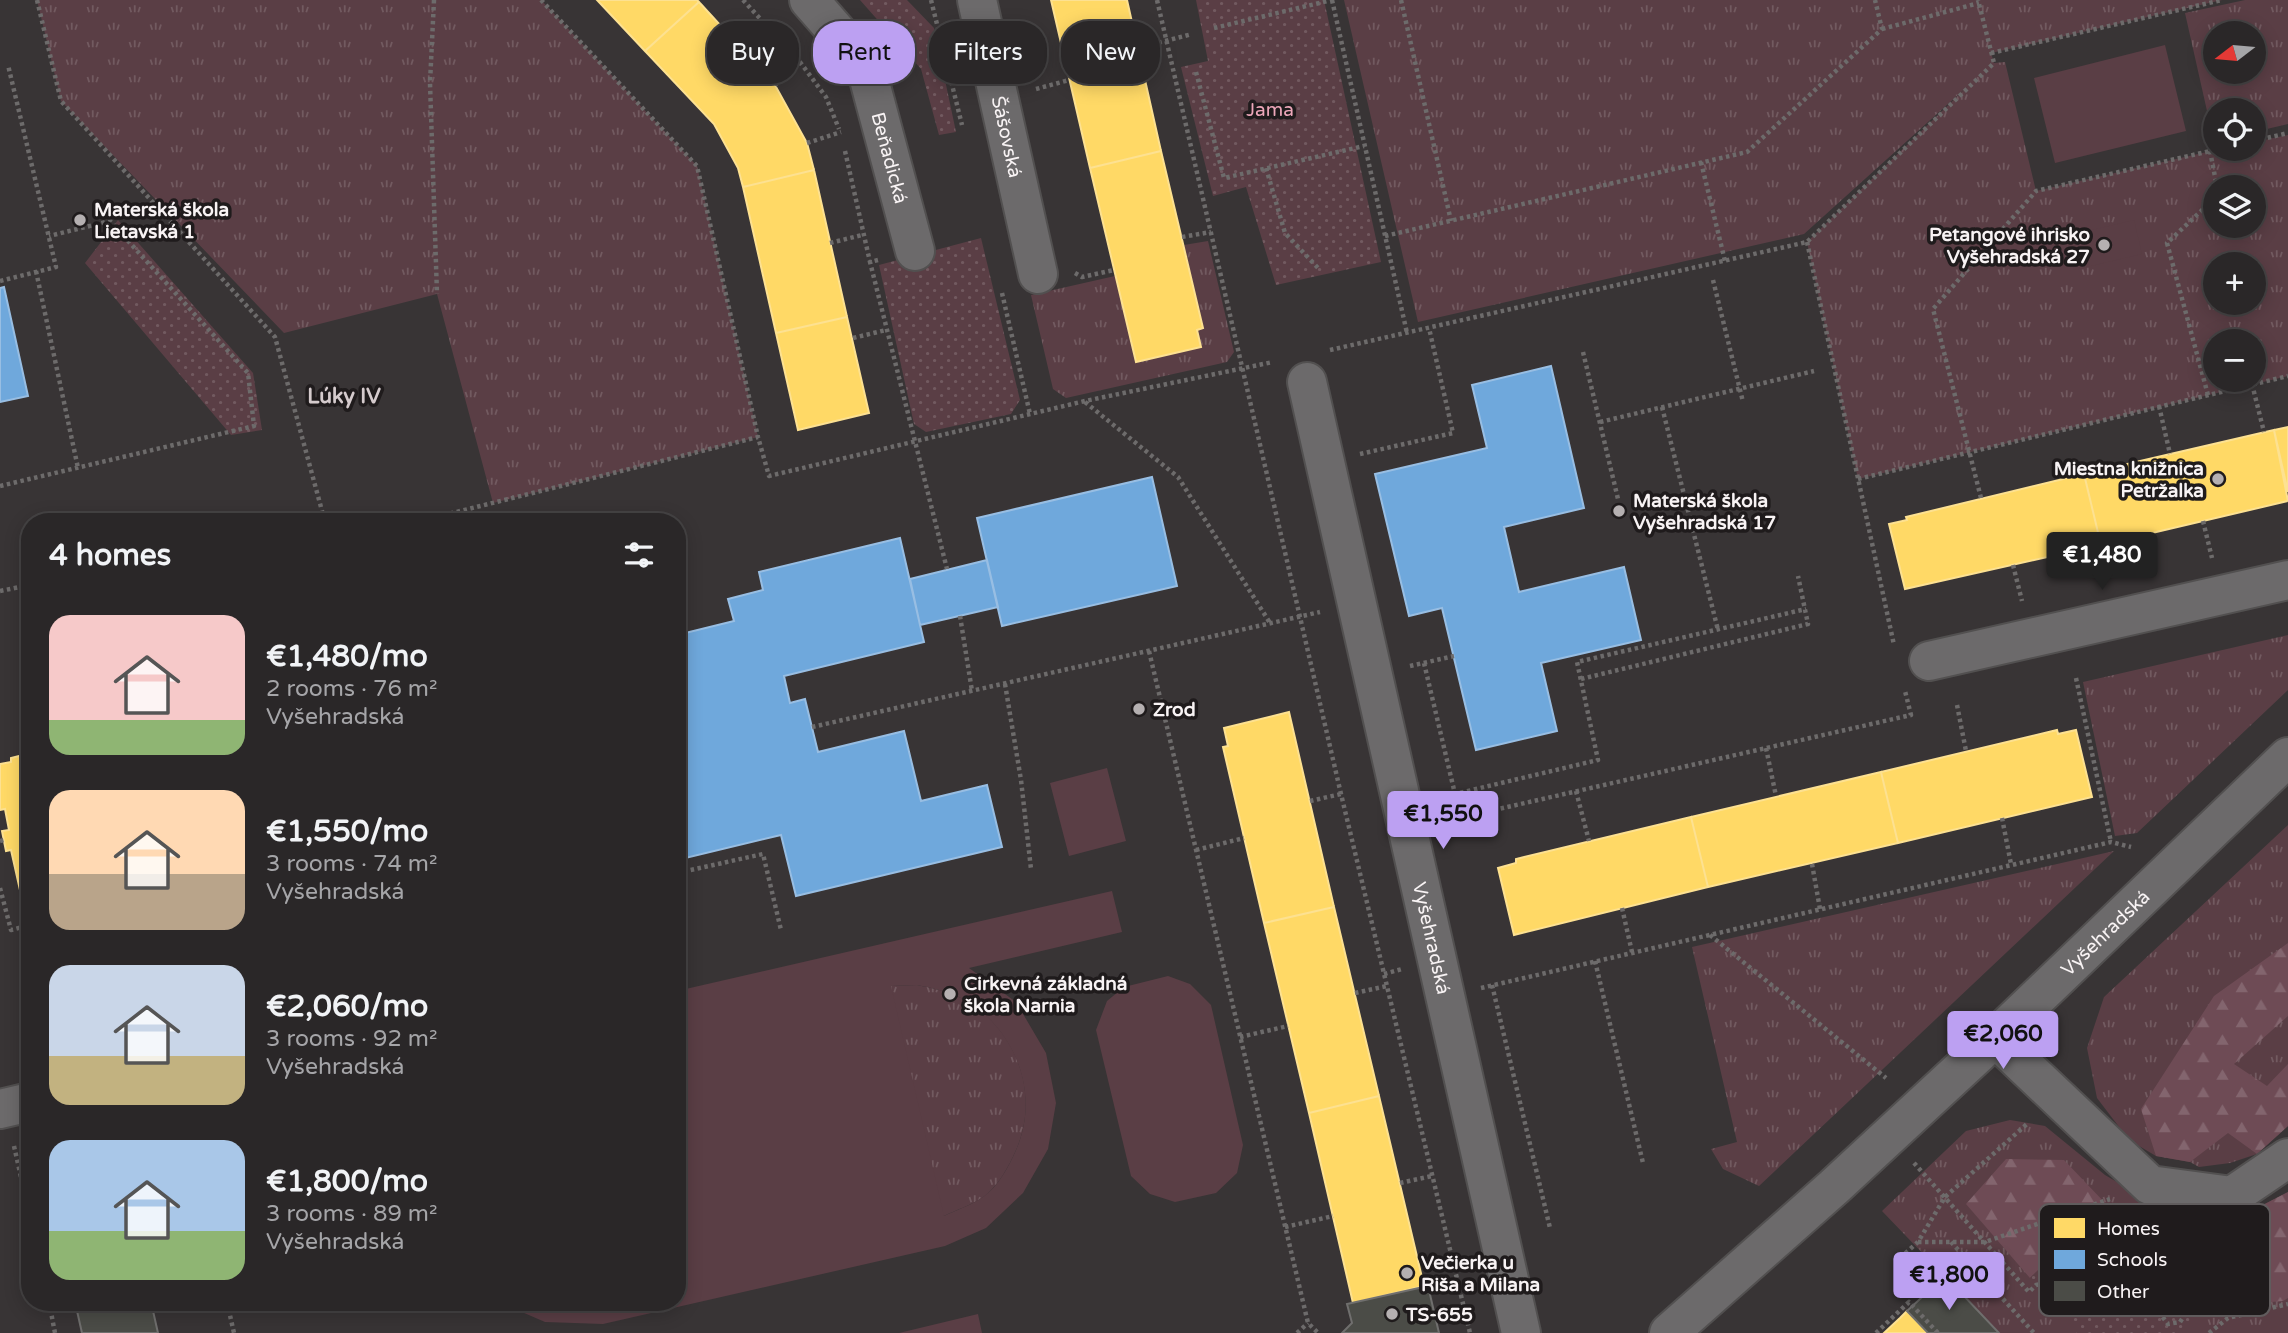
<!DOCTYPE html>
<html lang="en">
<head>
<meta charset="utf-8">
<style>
  body { margin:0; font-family:"Varela Round",sans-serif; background:#363334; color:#f1f3f6; height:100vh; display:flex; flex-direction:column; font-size:26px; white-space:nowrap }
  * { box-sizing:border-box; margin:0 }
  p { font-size:23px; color:#a5a5a8 }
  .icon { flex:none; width:38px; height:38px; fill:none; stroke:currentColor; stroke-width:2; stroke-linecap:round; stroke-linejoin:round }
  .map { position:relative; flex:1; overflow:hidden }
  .panel { position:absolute; left:21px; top:513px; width:665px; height:798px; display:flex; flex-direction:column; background:#2a2728; border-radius:28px; box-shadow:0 4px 18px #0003,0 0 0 2px #464445 }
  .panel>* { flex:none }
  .hud { position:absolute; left:707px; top:21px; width:665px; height:63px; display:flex; gap:14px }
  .needle { width:46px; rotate:254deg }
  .fabs { position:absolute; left:2203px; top:21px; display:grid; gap:14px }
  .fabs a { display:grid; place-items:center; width:63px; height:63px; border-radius:50%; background:#2a2728; box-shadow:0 4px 18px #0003,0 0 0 2px #464445; font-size:35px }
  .price { position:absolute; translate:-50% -60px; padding:0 16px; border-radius:7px; background:#bca0f2; color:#111; font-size:23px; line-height:46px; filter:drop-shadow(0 2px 4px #0008) }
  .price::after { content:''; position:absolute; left:50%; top:42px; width:21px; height:16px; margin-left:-10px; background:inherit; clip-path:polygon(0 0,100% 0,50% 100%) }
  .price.active { background:#222; color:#fff }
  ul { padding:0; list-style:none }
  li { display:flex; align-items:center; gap:21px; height:175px; padding:0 28px }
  li span { display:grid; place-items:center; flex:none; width:196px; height:140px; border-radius:21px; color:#555 }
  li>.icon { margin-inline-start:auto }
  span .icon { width:84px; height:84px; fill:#fffc; stroke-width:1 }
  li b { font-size:30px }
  h2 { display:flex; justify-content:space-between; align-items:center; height:84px; padding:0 28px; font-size:30px }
  .tag { padding:0 24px; border-radius:28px; background:#2a2728; box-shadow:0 4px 18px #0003,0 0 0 2px #464445; font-size:24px; line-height:63px }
  .tag.active { background:#bca0f2; color:#111 }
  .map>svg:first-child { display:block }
</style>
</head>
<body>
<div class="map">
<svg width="2288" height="1333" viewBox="0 0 2288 1333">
  <defs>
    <pattern id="grass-tufts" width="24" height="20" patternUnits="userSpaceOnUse" patternTransform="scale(1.75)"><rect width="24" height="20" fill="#5a3e45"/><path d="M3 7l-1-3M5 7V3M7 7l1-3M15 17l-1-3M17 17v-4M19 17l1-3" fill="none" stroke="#725a60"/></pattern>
    <pattern id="forest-firs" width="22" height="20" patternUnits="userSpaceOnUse" patternTransform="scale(1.75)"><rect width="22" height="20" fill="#6e4b55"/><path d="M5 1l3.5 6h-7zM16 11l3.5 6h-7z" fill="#83656e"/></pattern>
    <pattern id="park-dots" width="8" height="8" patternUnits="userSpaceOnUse" patternTransform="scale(1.75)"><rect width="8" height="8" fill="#5a3e45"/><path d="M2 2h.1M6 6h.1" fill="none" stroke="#725a60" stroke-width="1.8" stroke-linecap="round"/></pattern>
  </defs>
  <rect width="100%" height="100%" fill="#383435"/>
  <path fill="url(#grass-tufts)" fill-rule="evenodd" d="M37 0H541L697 166 758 437 493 503 437 294 284 333 61 101Z
    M1344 0H2222L1991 53 1994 63 2005 62 2036 191 2220 149H2254V142L2288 135V376L1858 479 1807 242 1969 85 1804 234 1418 322ZM2216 187H2254V226H2216ZM2216 264H2254V303H2216ZM2216 341H2254V380H2216Z
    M2245 0H2288V124L2254 132V110H2216L2214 142 2185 13ZM2216 33H2254V72H2216Z
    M1208 241 1234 352 1227 362 1066 398 1053 389 1031 295 1115 276 1136 362 1200 347 1197 330 1203 327 1184 245Z
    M2288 635V690L2137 833 2115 836 2083 682Z
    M2288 825V1126L2257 1154 2230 1163 2199 1167 2190 1162 2156 1156 2129 1140 2097 1098 2087 1048 2104 997Z
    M2114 851 1759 1186 1723 1169 1711 1149 1737 1142 1692 947Z
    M917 985C932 988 948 991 963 999 1016 1028 1041 1094 1016 1150 1009 1166 998 1187 982 1198 971 1205 956 1210 944 1216L677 1034 890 986Z
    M2010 1120 2045 1126 2105 1175 2153 1203 2204 1213 2259 1207 2288 1192V1333H1999L1882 1211 1966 1131Z"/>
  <path fill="url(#forest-firs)" d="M2288 943V1016L2234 1064 2267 1086 2288 1064V1126L2257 1154 2228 1133 2190 1162 2156 1156 2141 1109 2214 996Z
    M2006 1159 2064 1160 2106 1204 2030 1278 1966 1204Z
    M2288 1192V1298L2283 1301 2235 1305 2145 1294 2156 1239 2204 1213 2259 1207Z"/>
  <path fill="url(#park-dots)" d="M860 0H907L934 28 956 132 939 135 921 69Z
    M1196 0H1324L1381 262 1276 285 1246 187 1213 196 1181 67 1208 61Z
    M118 220 253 373 262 430 231 435 85 263Z
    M981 238 1020 400 1011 414 926 432 914 424 879 265Z
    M2106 1204 2203 1310 2178 1333H2077L2030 1278Z"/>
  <path fill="#5a3e45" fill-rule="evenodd" d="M2165 45 2186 131 2055 163 2034 78Z
    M2134 220 2142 254 2074 270 2067 236Z
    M1107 768 1126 841 1069 856 1050 783Z
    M1112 891 1122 932 969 968 1016 1002 1046 1053 1056 1103 1048 1149 1023 1193 986 1228 945 1246 603 1324 545 1322 499 1302H677V991ZM917 985C932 988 948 991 963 999 1015 1028 1041 1094 1016 1150 1009 1166 998 1187 983 1197 972 1205 956 1210 944 1216L891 986Z
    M1168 976 1190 984 1211 1005 1243 1145 1237 1173 1216 1193 1175 1202 1150 1194 1131 1176 1096 1030 1107 1001 1124 987Z
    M978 1314 982 1333H899Z"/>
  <path fill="#ffd966" stroke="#fde191" stroke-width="2" d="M597 0H697L699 2 645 51Z
    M1051 0H1127L1161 151 1090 168Z
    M699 2 775 85 807 143 814 170 743 187 738 168 714 124 645 51Z
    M1161 151 1203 328 1197 330 1201 347 1136 362 1090 168Z
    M814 170 847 317 776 333 743 187Z
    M847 317 869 413 798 430 776 333Z
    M2288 427V492L2274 430Z
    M2274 430 2288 501 2101 545 2084 474Z
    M2084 474 2101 545 1905 589 1889 524 1907 520 1906 517Z
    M1289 712 1334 907 1264 923 1223 747 1228 746 1224 728Z
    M2057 730 2058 734 2076 730 2092 797 1898 843 1881 772Z
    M30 740V888L20 890 11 850 6 851 2 831 9 830 5 809 0 810V764L11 762V758L27 754 24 741Z
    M1881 772 1898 843 1708 887 1691 817Z
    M1691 817 1708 887 1514 935 1498 868 1516 863V859Z
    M1334 907 1379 1096 1309 1113 1264 923Z
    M1379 1096 1424 1286 1353 1303 1309 1113Z
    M1907 1311 1928 1333H1884L1900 1318Z"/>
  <path fill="#6fa8dc" stroke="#98bee3" stroke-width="2" d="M4 287 28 396 0 402V288Z
    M1551 366 1584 508 1504 527 1519 592 1624 567 1641 640 1541 663 1557 731 1476 750 1442 608 1409 616 1375 474 1487 448 1472 385Z
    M1152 477 1177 586 1002 626 977 518Z
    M900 538 924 642 784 676 790 703 805 699 818 752 904 731 921 801 987 785 1002 847 796 896 781 835 677 860V635L734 621 728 599 763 590 759 572Z
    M987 560 998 607 920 625 910 579Z"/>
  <path fill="#4b4c47" stroke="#706f6e" stroke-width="2" d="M1945 1276 1999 1333H1928L1907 1311Z
    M1428 1286 1439 1333H1342L1352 1323 1347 1304Z
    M75 1302H151L158 1333H82Z"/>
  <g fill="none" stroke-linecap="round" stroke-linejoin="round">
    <defs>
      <g id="minor">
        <path id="s1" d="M809 0 865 64 915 251"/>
        <path id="s2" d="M977 0 1038 274"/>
        <path id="s3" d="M1307 382 1521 1333"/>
        <path d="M1929 661 2288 580"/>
        <path d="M1995 1038 2150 1185 2232 1196 2288 1158"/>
        <path d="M0 1109 30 1102"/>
        <path id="s4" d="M1669 1333 1834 1187 1995 1038 2288 757"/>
      </g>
    </defs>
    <use href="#minor" stroke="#525050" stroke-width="42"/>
    <path stroke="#6d6b6b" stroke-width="4.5" stroke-dasharray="3.5 3.5" stroke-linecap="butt" d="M37 0 61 101 275 337 325 522
      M434 0 430 83 437 294
      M541 0 697 166 758 437
      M743 0 800 62 826 97 839 129
      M931 0 962 125
      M1157 0 1341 794 1470 1333
      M1332 0 1407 333
      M1401 0 1451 221
      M1214 28 1332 0
      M1882 29 1979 3
      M1138 48 1192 34
      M1991 53 2222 0
      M1196 72 1224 178 1364 146
      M775 85 800 62
      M1036 89 1069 80
      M2254 141 2288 133
      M807 143 841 132
      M845 151 870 262
      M2210 151 2217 187
      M1701 162 1725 261
      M1266 168 1285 233 1319 269
      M1385 236 1747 152 1882 29 1875 0
      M1182 237 1211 232
      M1807 242 1894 645
      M830 243 862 235
      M878 260 870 262 947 569
      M36 271 78 468
      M1075 273 1082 277 1114 270
      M1713 280 1743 402
      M0 281 56 267 8 65
      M1002 293 1030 414
      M853 338 886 330
      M1330 350 1807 242 1994 63 1978 0
      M1583 352 1618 499
      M2252 384 2264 432
      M2208 395 2167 243 2216 197
      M1085 402 1178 477 1270 623
      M2159 406 2170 454
      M1662 407 1718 630
      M1600 422 1814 371
      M1360 454 1453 433 1429 328
      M1858 479 2288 376
      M0 486 254 426 248 373 110 221 49 236
      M1981 498 1933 309 2036 191 2219 149
      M2203 521 2212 558
      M416 522 758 437 769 476 1085 401 1273 362
      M2013 565 2022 601
      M0 591 30 585
      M960 616 972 691
      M1149 651 1308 1323 1318 1333
      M1424 663 1455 794 1598 760 1577 662 1806 609
      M1410 666 1454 656
      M2076 678 2111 842
      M1581 679 1808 624 1798 576
      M1005 684 1021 780 1031 869
      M1957 705 1966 751
      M812 727 1320 612
      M1766 748 1776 796
      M1576 791 1589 841
      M1310 801 1341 794
      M2002 818 2011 864
      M1446 821 1911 715 1905 691
      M0 841 4 840
      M1196 850 1244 838
      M1812 864 1820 909
      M677 873 763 854 781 930
      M0 888 11 930 30 925
      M1622 908 1632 952
      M1710 935 1886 1078
      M1595 961 1643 1163
      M1384 974 1402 969
      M1492 985 1550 1228
      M1481 988 2111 842 2131 847
      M1355 993 1387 986
      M1240 1037 1288 1026
      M14 1146 30 1217
      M1914 1163 2029 1292 2036 1285 2077 1277 2164 1305 2161 1315 2168 1324 2180 1322 2186 1313 2181 1302 2171 1301 2164 1305
      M1400 1183 1432 1176
      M1285 1227 1333 1216
      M1918 1242H1985L2110 1199
      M1951 1242 2034 1333
      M1900 1258 1918 1242 1945 1197 2028 1123
      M49 1302 55 1333
      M227 1302 234 1333
      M1297 1333 1308 1323
      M1876 1333 1909 1302 1938 1333
      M2209 1333 2228 1318 2288 1304"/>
    <use href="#minor" stroke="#6c6a6b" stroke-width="38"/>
  </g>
  <g fill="#b5b0b1" stroke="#1f1b1c" stroke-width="2.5">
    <circle cx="80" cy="220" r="7"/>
    <circle cx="2104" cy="245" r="7"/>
    <circle cx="2218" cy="479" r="7"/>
    <circle cx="1619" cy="511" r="7"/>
    <circle cx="1139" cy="709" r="7"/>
    <circle cx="950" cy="994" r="7"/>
    <circle cx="1407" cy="1273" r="7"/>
    <circle cx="1392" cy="1314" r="7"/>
  </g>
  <g text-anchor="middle" stroke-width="7" stroke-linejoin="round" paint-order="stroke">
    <g font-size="19" fill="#eda7ba" stroke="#1f1b1c">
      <text x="1270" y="116">Jama</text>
    </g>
    <g font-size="19" fill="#f8f3f4" stroke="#1f1b1c">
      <text dy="7" stroke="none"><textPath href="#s2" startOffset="140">Šášovská</textPath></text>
      <text dy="7" stroke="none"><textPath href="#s1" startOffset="182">Beňadická</textPath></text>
      <text dy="7" stroke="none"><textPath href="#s4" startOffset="592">Vyšehradská</textPath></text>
      <text dy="7" stroke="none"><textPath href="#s3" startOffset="570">Vyšehradská</textPath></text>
    </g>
    <g font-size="19" font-weight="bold" fill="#f8f3f4" stroke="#1f1b1c" text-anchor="start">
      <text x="94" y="216">Materská škola<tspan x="94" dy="22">Lietavská 1</tspan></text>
      <text x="2090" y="241" text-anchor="end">Petangové ihrisko<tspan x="2090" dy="22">Vyšehradská 27</tspan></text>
      <text x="2204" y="475" text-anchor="end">Miestna knižnica<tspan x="2204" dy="22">Petržalka</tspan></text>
      <text x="1633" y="507">Materská škola<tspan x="1633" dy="22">Vyšehradská 17</tspan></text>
      <text x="1153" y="716">Zrod</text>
      <text x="964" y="990">Cirkevná základná<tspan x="964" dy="22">škola Narnia</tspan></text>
      <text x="1421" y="1269">Večierka u<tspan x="1421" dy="22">Riša a Milana</tspan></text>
      <text x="1406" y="1321">TS-655</text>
    </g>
    <g font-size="21" font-weight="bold" fill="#d5cbcd" stroke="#1f1b1c">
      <text x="344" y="403">Lúky IV</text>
    </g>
  </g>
  <rect x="2039" y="1204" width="231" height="112" rx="10" fill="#1f1b1c" stroke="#605c5d" stroke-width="2"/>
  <rect x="2054" y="1218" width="31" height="20" fill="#ffd966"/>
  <rect x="2054" y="1250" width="31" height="19" fill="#6fa8dc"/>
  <rect x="2054" y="1281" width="31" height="20" fill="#4b4c47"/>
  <g font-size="19" fill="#f8f3f4">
    <text x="2097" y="1235">Homes</text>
    <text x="2097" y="1266">Schools</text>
    <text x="2097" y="1298">Other</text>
  </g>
</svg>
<div class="fabs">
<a><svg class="needle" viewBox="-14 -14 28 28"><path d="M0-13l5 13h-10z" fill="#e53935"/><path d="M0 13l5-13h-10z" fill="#a5a5a8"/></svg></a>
<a><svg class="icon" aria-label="locate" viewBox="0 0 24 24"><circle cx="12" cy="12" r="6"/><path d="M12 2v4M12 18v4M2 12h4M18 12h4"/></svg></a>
<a><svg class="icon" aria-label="layers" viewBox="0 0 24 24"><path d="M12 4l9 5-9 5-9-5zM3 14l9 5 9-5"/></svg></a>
<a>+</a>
<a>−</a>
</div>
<b class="price active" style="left:2102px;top:592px">€1,480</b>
<b class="price" style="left:1443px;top:851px">€1,550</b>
<b class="price" style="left:2003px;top:1071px">€2,060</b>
<b class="price" style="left:1949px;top:1312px">€1,800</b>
<div class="hud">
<a class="tag">Buy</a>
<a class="tag active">Rent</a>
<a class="tag">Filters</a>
<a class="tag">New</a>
</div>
<section class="panel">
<h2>4 homes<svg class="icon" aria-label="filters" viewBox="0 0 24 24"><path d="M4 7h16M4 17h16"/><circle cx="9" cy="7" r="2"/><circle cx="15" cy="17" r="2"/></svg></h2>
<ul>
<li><span style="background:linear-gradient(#f6c9c9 75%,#8fb573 0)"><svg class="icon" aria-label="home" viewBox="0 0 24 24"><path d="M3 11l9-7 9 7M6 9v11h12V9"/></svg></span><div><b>€1,480/mo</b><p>2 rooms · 76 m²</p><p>Vyšehradská</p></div></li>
<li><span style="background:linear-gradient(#ffd9b3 60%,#b9a48a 0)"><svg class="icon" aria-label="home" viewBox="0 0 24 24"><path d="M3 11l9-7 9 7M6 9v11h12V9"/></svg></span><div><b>€1,550/mo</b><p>3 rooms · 74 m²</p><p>Vyšehradská</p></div></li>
<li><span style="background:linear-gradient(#c9d6e8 65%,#c2b280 0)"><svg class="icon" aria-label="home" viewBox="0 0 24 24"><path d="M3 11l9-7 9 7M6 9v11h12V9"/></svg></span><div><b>€2,060/mo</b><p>3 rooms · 92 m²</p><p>Vyšehradská</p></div></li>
<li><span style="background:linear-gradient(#a9c7e8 65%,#8fb573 0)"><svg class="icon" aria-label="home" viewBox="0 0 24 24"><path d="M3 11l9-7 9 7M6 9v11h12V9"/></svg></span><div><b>€1,800/mo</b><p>3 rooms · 89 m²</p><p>Vyšehradská</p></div></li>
</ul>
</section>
</div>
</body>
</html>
